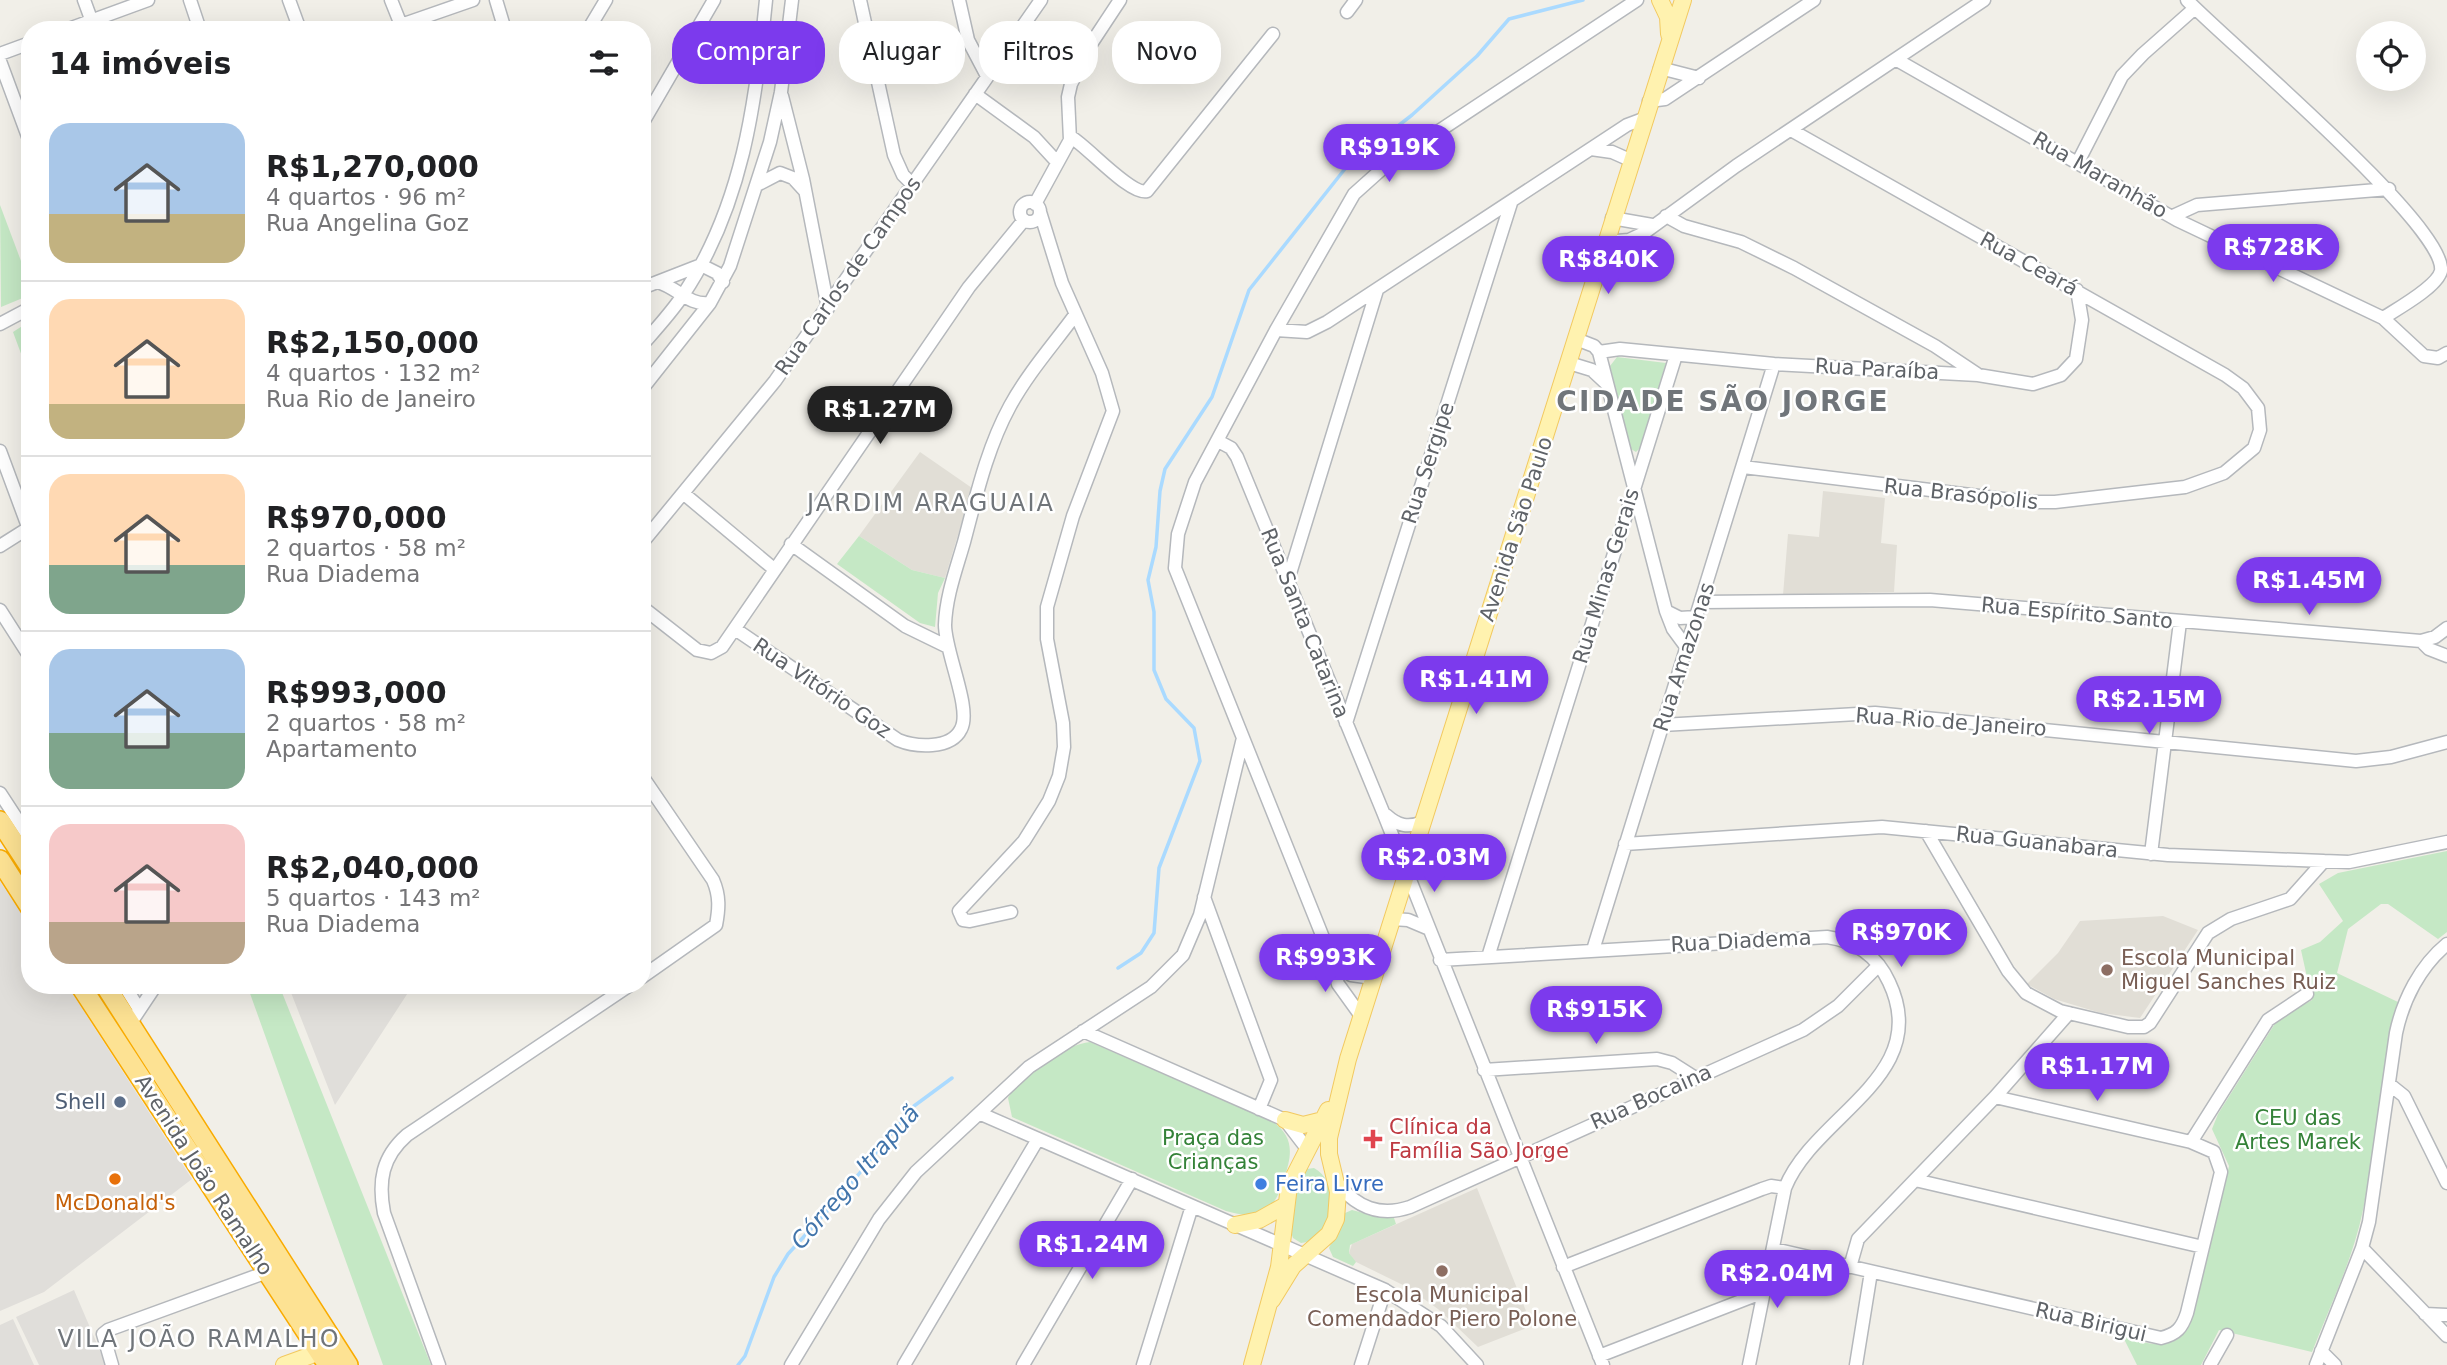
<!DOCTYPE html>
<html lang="pt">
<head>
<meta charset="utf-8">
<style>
  body { margin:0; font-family:"DejaVu Sans",sans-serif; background:#f2f2f2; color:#202124; height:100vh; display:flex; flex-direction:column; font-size:26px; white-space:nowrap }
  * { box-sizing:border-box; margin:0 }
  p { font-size:23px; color:#757577 }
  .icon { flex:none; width:38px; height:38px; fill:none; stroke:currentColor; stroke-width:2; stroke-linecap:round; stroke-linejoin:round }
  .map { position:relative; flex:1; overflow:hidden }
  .drawer { position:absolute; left:21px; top:21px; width:630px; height:973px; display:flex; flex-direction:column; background:#fff; border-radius:28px; box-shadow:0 7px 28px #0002 }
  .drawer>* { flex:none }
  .hud { position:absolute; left:672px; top:21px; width:665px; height:63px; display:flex; gap:14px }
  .tools { position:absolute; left:2356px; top:21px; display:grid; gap:14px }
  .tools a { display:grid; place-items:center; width:70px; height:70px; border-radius:50%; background:#fff; box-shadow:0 7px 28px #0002; font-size:35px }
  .price { position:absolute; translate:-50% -60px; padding:0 16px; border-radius:24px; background:#7c3aed; color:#fff; font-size:23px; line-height:46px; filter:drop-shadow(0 2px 4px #0008) }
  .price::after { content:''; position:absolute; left:50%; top:42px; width:21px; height:16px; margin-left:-10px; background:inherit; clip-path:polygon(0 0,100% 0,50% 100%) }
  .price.on { background:#222; color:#fff }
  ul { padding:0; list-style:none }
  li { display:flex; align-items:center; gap:21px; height:175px; padding:0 28px }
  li+li { border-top:2px solid #e0e0e0 }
  li span { display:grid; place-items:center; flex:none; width:196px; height:140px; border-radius:21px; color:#555 }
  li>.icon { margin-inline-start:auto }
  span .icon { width:84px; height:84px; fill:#fffc; stroke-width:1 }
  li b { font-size:30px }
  h2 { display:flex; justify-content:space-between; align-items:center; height:84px; padding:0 28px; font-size:30px }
  .tag { padding:0 24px; border-radius:28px; background:#fff; box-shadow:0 7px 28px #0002; font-size:24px; line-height:63px }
  .tag.on { background:#7c3aed; color:#fff }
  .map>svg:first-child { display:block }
</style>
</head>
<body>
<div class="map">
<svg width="2447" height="1365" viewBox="0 0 2447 1365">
  <rect width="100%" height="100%" fill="#f1efe8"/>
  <path fill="#e0deda" d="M0 881 30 927V985H67L192 1179 44 1292 0 1311Z
    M288 985H413L335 1105Z
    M74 1290 106 1365H39L16 1317Z
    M13 1319 34 1365H0V1325Z"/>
  <path fill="#e1ded6" d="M920 452 972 488 945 578 912 570 859 536Z
    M1823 491 1885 498 1881 543 1897 545 1894 592 1783 595 1788 534 1819 537Z
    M2163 916 2198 930 2140 1018 2101 1013 2054 999 2027 984 2058 953 2080 921Z
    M1477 1188 1532 1326 1478 1347 1438 1309 1407 1287 1354 1261 1349 1253 1352 1244Z"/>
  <path fill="#c5e8c5" d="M0 205 30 285V295L1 307Z
    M30 321V378L13 332Z
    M1617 357 1666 363 1640 448 1636 452 1631 449 1610 366Z
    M859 536 912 570 945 578 938 593 935 627 920 623 837 564Z
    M2447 851V932L2438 939 2388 904H2381L2348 929 2337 973 2398 1002C2379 1070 2378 1141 2363 1210 2353 1259 2330 1306 2312 1352L2219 1330 2201 1365H2137L2123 1337C2149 1344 2174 1353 2190 1325L2229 1166 2212 1129 2218 1114 2274 1025 2282 1017 2312 1000 2301 950 2320 942 2343 921 2319 884 2338 873Z
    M247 985H279L431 1365H383Z
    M1090 1042 1272 1121C1295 1137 1292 1155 1284 1179 1275 1211 1259 1221 1226 1211L1012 1117 1008 1098C1021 1072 1061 1046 1090 1042Z
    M1314 1168C1343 1183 1334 1240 1301 1243L1293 1238C1286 1221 1294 1182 1307 1169Z
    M1352 1210 1379 1217 1394 1218 1396 1224 1350 1245 1349 1253 1356 1262 1353 1266 1333 1257 1329 1248 1345 1213Z"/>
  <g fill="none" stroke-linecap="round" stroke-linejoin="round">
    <path stroke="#aadaff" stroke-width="3.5" d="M1118 968 1141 953 1154 933 1159 868 1200 761 1194 728 1166 699 1154 670V612L1148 580 1156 547 1160 491 1165 469 1212 397 1249 290 1348 165 1412 115 1477 56 1509 19 1583 0
      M738 1365 745 1356 774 1277 788 1254 841 1196 914 1106 952 1078"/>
    <defs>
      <path id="minor" d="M84 0 95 30
        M190 0 200 30
        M289 0 300 30
        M391 0 403 30
        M496 0 505 30
        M860 0 894 155 903 175 912 184
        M959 0 968 40 987 76
        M2187 0C2224 39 2447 226 2441 271 2437 287 2397 309 2383 318
        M1347 12 1356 0
        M401 25 473 0
        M66 30 148 0
        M588 30 606 0
        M0 54 30 43
        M1897 60 2177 220 2383 318 2424 356 2438 358 2447 353
        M0 61 30 142
        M1660 68 1699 78
        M975 94 1034 137 1057 162
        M782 96 803 179 828 308
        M1649 101 1665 99 1814 0
        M642 124 714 0
        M1071 137C1088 147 1131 196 1147 191L1273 34
        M1591 149 1612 152 1630 160
        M2078 162 2122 76 2143 54 2195 8
        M757 185 780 173 793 178 804 190
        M1020 212a10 10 0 1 1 20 0a10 10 0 1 1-20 0Z
        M1035 204 1070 140 1068 97 1071 84 1091 44 1120 0
        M1666 216 1684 226 1741 242 1794 268 1935 346 1977 374
        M2173 216 2197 205 2389 189
        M1612 218 1652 225
        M1604 242 1629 240 1644 233 1736 166 1984 0
        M701 265 717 273 723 282
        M658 282C678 288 689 306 710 303
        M642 288 701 265
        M0 324 30 308
        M1276 330 1307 332 1327 322 1627 125 1643 119
        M1576 339 1594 346 1599 352 1666 611 1673 629 1687 648
        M642 345C656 329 671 313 683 295 742 207 756 103 766 0
        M1599 352 1620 349 1774 364 1978 375 2033 384 2061 375 2076 359 2082 320 2077 290
        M1569 363 1592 370 1607 384
        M642 389 710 303 730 266 770 142 781 92 792 0
        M1218 441 1231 448 1237 457 1383 812 1603 1365
        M0 451 30 532
        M1743 467 2028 502H2055L2185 487 2224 473 2254 448 2260 430 2258 408 2243 388 2225 375 1791 130
        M683 493 774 569
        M642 543 775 381 1041 0
        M791 544 905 626 946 646
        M0 546 30 527
        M1288 580 1377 290
        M1702 602 1930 600 2421 641 2435 637 2447 628
        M642 607 697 650 711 653 722 647 969 287 1024 220
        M0 610 30 657
        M1666 611 1680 618 1696 617
        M735 629 898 740C915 747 951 750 961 729 972 709 945 652 945 625 946 596 956 570 964 542 976 497 987 448 1010 406 1028 373 1053 345 1075 315
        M2421 641 2429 649 2447 656
        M1346 723 1511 203
        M1662 725 1875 713 2356 761 2391 757 2447 742
        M642 776 713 880C720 896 719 909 716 925L642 977
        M0 793 30 839
        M1386 815C1398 826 1408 828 1423 822
        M1926 831 2008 971 2026 993 2060 1011 2128 1027H2144L2150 1023 2208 933 2231 919 2290 899 2324 861
        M1625 844 1882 827 2168 855 2349 862 2447 842
        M2151 854 2180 622
        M1204 897 1271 1080 1259 1109
        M1011 912 970 921 963 920 959 911 1024 841 1049 801 1059 776 1064 747 1063 723 1047 639V607L1073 516 1113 411 1102 373 1062 283 1040 212
        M1392 919 1408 920 1427 928
        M1593 950 1774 364
        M1488 957 1676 355
        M1334 959 1351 975 1373 978
        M1440 960 1827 937C1856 941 1877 956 1889 982 1934 1076 1814 1115 1785 1188L1749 1365
        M124 985 139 1009
        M1361 1016 1338 984 1328 950 1175 568 1178 534 1195 482 1276 330 1354 194 1383 168 1637 0
        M130 1024 156 985
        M1083 1031 1285 1120 1308 1150
        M1484 1070 1657 1059 1672 1063 1694 1077
        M2389 1084 2404 1096 2447 1183
        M1995 1097 2191 1142
        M981 1114 1385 1290 1441 1326 1477 1365
        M1915 1180 2203 1247
        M1337 1183C1357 1208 1380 1217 1410 1207L1803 1030 1838 1006 1879 965
        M2362 1248 2447 1336
        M1774 1249 2161 1338C2177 1334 2182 1328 2187 1313L2221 1172 2214 1152 2191 1142 2268 1020 2307 994
        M1563 1267 1762 1189 1771 1186 1785 1188
        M1850 1267 1858 1239 1995 1097 2069 1013
        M2425 1314 2447 1315
        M2321 1351 2335 1365
        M1599 1356 1764 1292
        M112 1365 103 1334 108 1330 267 1272
        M439 1365 384 1213C378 1181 382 1157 407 1135L630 985
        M791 1365 879 1219 916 1172 1029 1067 1151 987 1183 955 1200 915 1243 738
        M904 1365 1038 1139
        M1023 1365 1132 1179
        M1143 1365 1192 1206
        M1361 1365 1385 1290
        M1856 1365 1871 1272
        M2210 1365 2227 1335
        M2316 1365 2362 1248 2369 1222 2396 1033C2403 1000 2420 966 2447 944"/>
      <path id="major" d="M1660 0 1668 17 1669 34
        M1285 1120 1303 1125 1323 1120
        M1235 1225 1259 1220 1284 1206
        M1272 1300 1293 1266 1329 1234 1336 1219 1338 1192 1329 1154V1138L1348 1059 1683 0
        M284 1365 320 1352
        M1252 1365 1279 1267 1289 1186 1328 1110"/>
      <path id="highway" d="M0 821 30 867
        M0 860 30 907
        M80 985 328 1365
        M105 985 348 1365"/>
    </defs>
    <use href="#minor" stroke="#b5b8bc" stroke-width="15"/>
    <use href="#major" stroke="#f2c960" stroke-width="18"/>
    <use href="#highway" stroke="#f9ab00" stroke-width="22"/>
    <use href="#minor" stroke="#fff" stroke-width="12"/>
    <use href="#major" stroke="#fff2af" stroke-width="16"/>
    <use href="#highway" stroke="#fde293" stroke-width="19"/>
  </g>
  <g fill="#8d6e63" stroke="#fff" stroke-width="2.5">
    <circle cx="2107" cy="970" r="7"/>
    <circle cx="1442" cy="1271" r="7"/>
  </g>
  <circle fill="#5c6f8a" stroke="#fff" stroke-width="2.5" cx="120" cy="1102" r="7"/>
  <path fill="#e0444e" stroke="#fff" stroke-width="2.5" d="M1369.5 1128.5h7v7h7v7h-7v7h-7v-7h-7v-7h7z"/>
  <circle fill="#e8710a" stroke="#fff" stroke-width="2.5" cx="115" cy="1179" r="7"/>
  <circle fill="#3f7fe0" stroke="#fff" stroke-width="2.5" cx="1261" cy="1184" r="7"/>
  <g text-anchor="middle" stroke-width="5" stroke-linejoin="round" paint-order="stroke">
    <g font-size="21" fill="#5f6368" stroke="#fff">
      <text transform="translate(2100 175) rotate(30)" y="7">Rua Maranhão</text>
      <text transform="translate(2029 264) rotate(29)" y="7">Rua Ceará</text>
      <text transform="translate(848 276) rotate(-55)" y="7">Rua Carlos de Campos</text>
      <text transform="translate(1877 369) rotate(3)" y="7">Rua Paraíba</text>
      <text transform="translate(1428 463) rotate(-72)" y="7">Rua Sergipe</text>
      <text transform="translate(1961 494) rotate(6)" y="7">Rua Brasópolis</text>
      <text transform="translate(1516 529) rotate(-72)" y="7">Avenida São Paulo</text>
      <text transform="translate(1606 576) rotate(-73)" y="7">Rua Minas Gerais</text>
      <text transform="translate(2077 613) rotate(5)" y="7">Rua Espírito Santo</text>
      <text transform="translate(1305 623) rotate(68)" y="7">Rua Santa Catarina</text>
      <text transform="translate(1684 657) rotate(-72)" y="7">Rua Amazonas</text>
      <text transform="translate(822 688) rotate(34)" y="7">Rua Vitório Goz</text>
      <text transform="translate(1951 722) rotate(4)" y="7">Rua Rio de Janeiro</text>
      <text transform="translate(2037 842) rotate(6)" y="7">Rua Guanabara</text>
      <text transform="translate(1741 941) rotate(-3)" y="7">Rua Diadema</text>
      <text transform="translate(1651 1097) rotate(-24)" y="7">Rua Bocaina</text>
      <text transform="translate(204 1175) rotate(57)" y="7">Avenida João Ramalho</text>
      <text transform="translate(2091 1322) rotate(13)" y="7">Rua Birigui</text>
    </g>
    <g font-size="21" fill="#785e54" stroke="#fff" text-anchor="start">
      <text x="2121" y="965">Escola Municipal<tspan x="2121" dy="24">Miguel Sanches Ruiz</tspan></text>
      <text x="1442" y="1302" text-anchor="middle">Escola Municipal<tspan x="1442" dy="24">Comendador Piero Polone</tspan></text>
    </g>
    <g font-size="21" fill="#4e5e75" stroke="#fff" text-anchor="end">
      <text x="106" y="1109">Shell</text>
    </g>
    <g font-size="21" fill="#348238" stroke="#fff">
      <text x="2298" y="1125">CEU das<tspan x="2298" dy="24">Artes Marek</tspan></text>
      <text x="1213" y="1145">Praça das<tspan x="1213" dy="24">Crianças</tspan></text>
    </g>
    <g font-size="21" fill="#be3a42" stroke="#fff" text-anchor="start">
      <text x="1389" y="1134">Clínica da<tspan x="1389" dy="24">Família São Jorge</tspan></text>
    </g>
    <g font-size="21" fill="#366cbe" stroke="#fff" text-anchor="start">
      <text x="1275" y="1191">Feira Livre</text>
    </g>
    <g font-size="21" fill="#c56008" stroke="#fff">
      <text x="115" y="1210">McDonald's</text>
    </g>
    <g font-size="23" font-style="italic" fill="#4174aa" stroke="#fff">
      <text transform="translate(855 1177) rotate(-49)" y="8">Córrego Itrapuã</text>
    </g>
    <g font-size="24" letter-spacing="2" fill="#70757a" stroke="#fff">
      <text x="931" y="511">JARDIM ARAGUAIA</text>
      <text x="199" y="1347">VILA JOÃO RAMALHO</text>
    </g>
    <g font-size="28" font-weight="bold" letter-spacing="2" fill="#70757a" stroke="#fff">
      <text x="1723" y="411">CIDADE SÃO JORGE</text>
    </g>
  </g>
</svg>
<div class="tools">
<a><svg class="icon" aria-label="locate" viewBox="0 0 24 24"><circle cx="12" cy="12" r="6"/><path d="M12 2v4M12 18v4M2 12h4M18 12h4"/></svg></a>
</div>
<b class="price" style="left:1389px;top:184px">R$919K</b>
<b class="price" style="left:2273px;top:284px">R$728K</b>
<b class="price" style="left:1608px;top:296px">R$840K</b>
<b class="price on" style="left:880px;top:446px">R$1.27M</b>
<b class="price" style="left:2309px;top:617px">R$1.45M</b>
<b class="price" style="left:1476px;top:716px">R$1.41M</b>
<b class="price" style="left:2149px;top:736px">R$2.15M</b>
<b class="price" style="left:1434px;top:894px">R$2.03M</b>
<b class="price" style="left:1901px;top:969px">R$970K</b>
<b class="price" style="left:1325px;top:994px">R$993K</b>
<b class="price" style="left:1596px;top:1046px">R$915K</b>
<b class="price" style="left:2097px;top:1103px">R$1.17M</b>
<b class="price" style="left:1092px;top:1281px">R$1.24M</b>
<b class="price" style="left:1777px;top:1310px">R$2.04M</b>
<div class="hud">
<a class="tag on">Comprar</a>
<a class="tag">Alugar</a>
<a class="tag">Filtros</a>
<a class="tag">Novo</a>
</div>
<section class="drawer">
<h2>14 imóveis<svg class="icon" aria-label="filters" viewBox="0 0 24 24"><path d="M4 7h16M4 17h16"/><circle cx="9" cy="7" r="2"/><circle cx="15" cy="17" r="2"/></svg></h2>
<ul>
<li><span style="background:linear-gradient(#a9c7e8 65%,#c2b280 0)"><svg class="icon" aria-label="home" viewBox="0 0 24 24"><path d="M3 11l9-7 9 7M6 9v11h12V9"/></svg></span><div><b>R$1,270,000</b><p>4 quartos · 96 m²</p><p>Rua Angelina Goz</p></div></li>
<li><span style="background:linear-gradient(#ffd9b3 75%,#c2b280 0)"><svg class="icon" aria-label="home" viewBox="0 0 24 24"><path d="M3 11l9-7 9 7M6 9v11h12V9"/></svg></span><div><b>R$2,150,000</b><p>4 quartos · 132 m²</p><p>Rua Rio de Janeiro</p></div></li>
<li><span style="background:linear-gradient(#ffd9b3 65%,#7fa58c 0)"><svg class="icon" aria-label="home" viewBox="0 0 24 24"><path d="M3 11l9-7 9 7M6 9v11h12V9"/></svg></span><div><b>R$970,000</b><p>2 quartos · 58 m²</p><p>Rua Diadema</p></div></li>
<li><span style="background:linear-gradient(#a9c7e8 60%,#7fa58c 0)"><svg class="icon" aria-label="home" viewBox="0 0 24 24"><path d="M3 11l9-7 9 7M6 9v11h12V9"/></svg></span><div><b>R$993,000</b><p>2 quartos · 58 m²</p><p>Apartamento</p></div></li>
<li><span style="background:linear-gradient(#f6c9c9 70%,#b9a48a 0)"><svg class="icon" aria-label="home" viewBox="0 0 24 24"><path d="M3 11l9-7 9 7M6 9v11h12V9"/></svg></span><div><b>R$2,040,000</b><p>5 quartos · 143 m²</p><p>Rua Diadema</p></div></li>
</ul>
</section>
</div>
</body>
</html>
